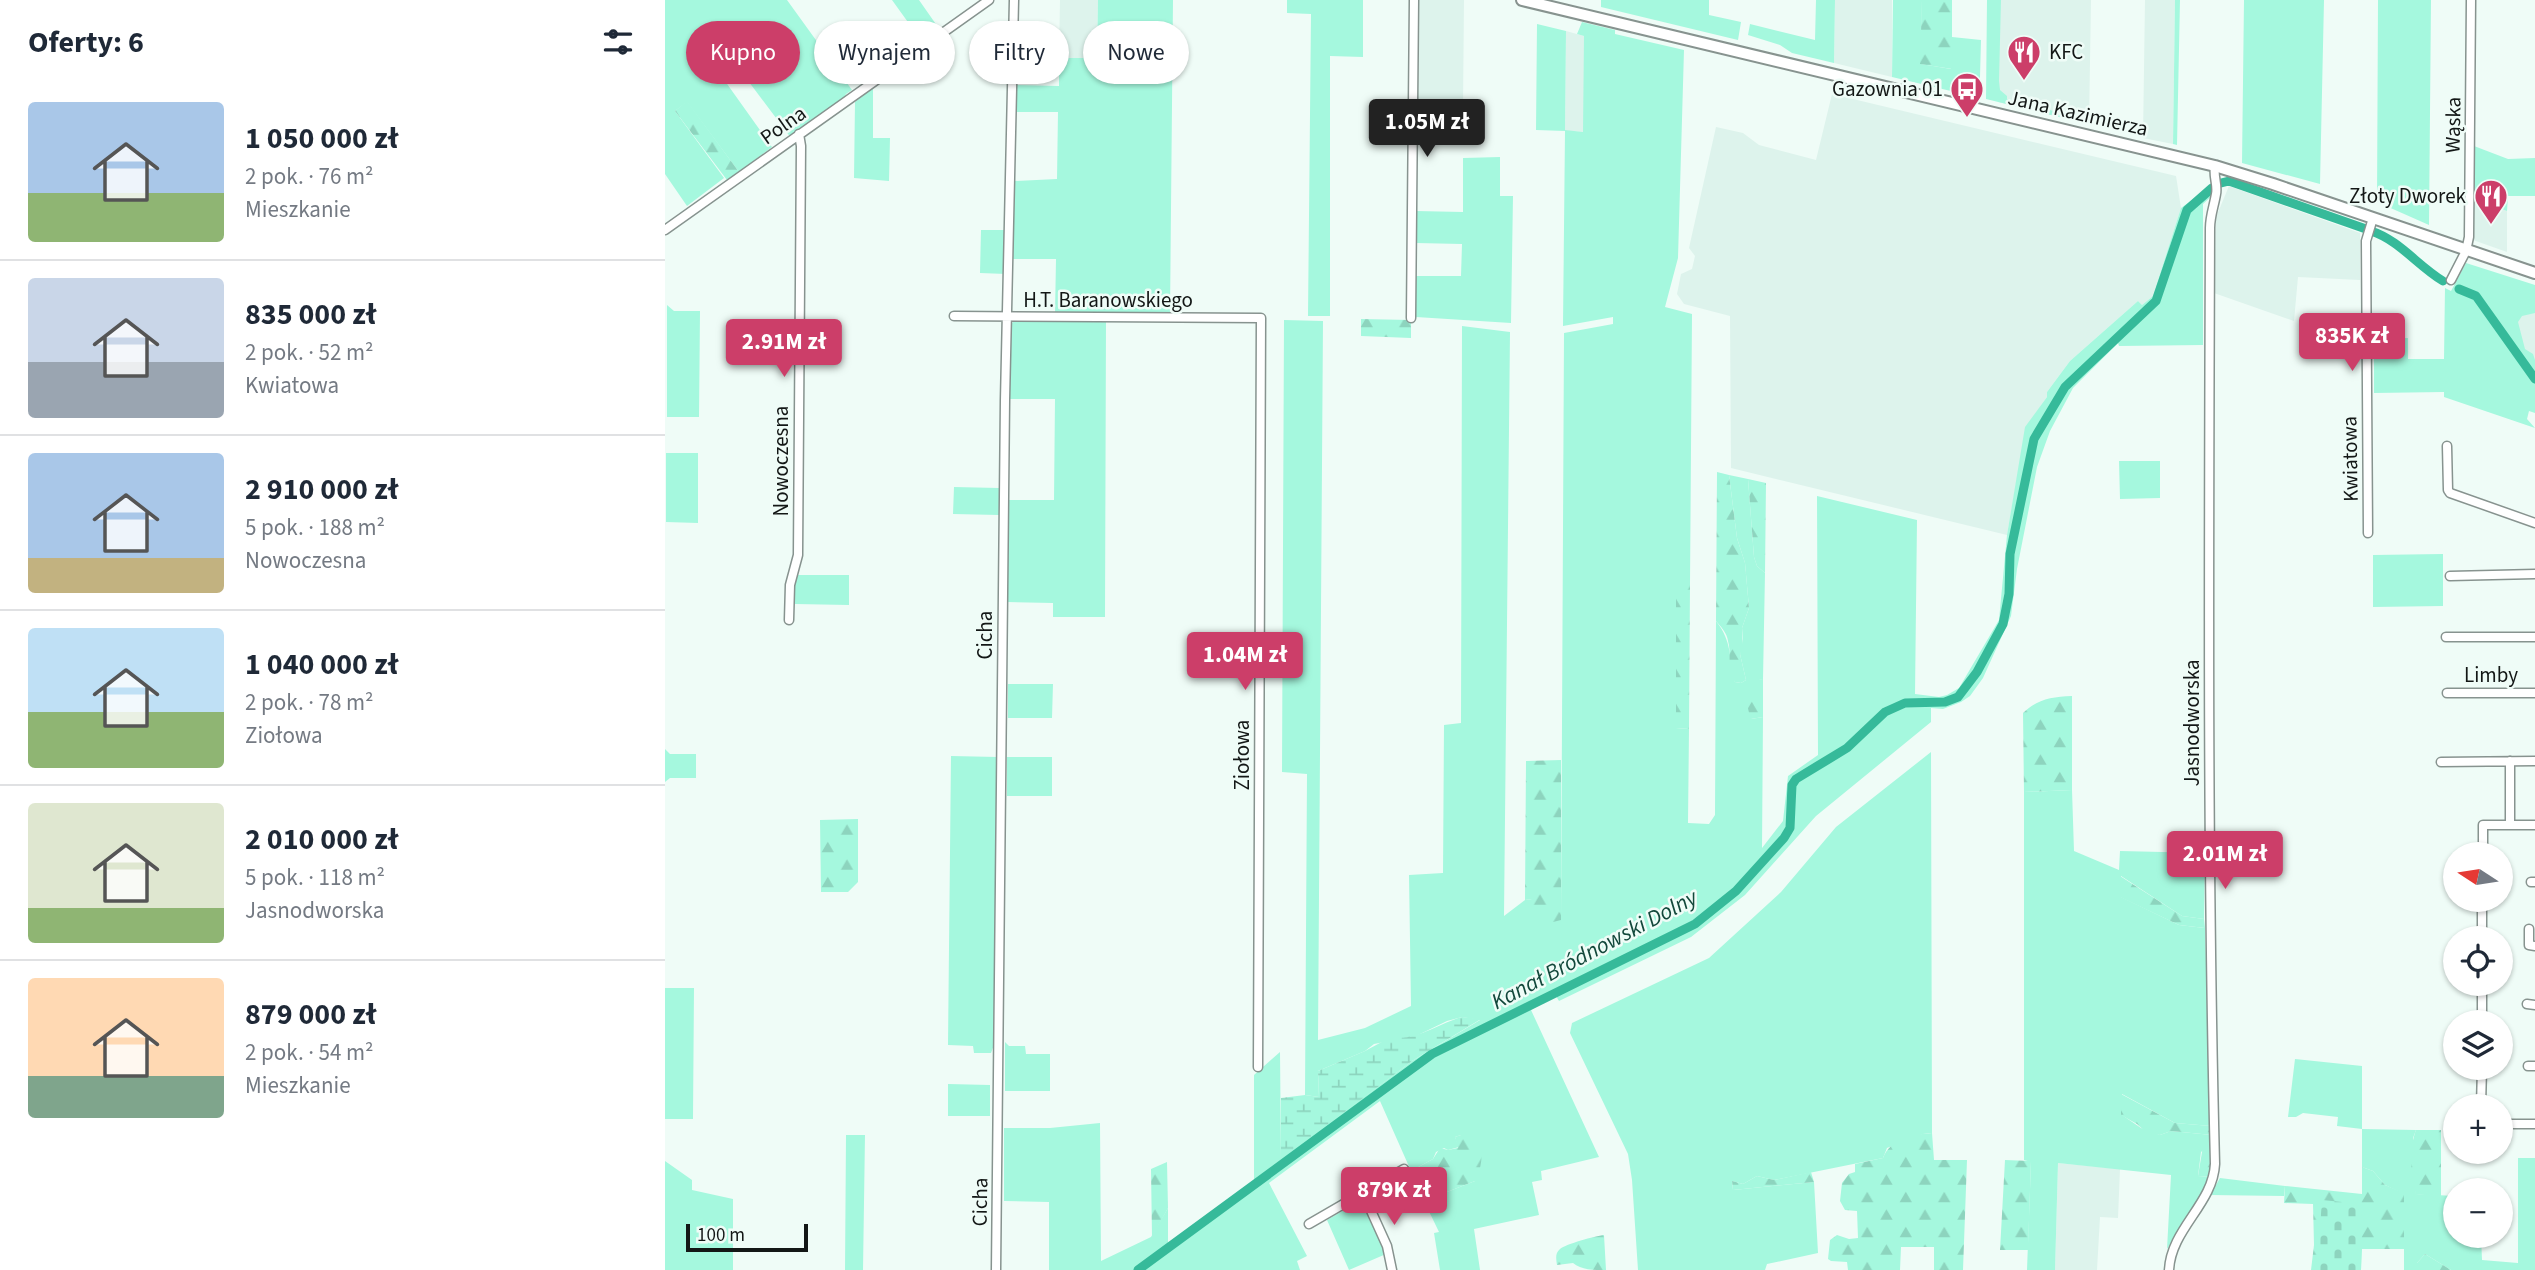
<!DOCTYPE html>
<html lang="pl">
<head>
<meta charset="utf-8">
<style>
  body { margin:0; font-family:"Source Sans 3",sans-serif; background:#f6f6f7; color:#1f2937; height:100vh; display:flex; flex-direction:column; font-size:26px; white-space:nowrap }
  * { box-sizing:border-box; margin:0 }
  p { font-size:23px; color:#747a83 }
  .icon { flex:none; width:38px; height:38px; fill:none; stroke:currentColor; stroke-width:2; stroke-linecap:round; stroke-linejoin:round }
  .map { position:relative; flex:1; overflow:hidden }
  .drawer { display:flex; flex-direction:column; background:#fff; width:665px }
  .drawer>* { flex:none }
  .top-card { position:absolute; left:21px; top:21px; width:665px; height:63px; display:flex; gap:14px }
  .needle { width:46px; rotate:282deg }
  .tools { position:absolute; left:1778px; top:842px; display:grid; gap:14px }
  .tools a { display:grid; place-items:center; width:70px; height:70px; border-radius:50%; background:#fff; box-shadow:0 2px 5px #0004; font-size:35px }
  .scale { position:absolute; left:21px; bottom:18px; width:122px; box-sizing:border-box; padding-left:7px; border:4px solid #131716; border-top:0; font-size:19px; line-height:24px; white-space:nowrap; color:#131716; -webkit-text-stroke:5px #effcf7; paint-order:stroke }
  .price { position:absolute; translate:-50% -60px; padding:0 16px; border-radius:7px; background:#cc3e69; color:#fff; font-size:23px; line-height:46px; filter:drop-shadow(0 2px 4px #0008) }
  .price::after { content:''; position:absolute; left:50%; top:42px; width:21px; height:16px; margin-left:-10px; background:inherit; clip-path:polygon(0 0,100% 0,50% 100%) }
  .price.on { background:#222; color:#fff }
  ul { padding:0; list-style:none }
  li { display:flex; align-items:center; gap:21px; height:175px; padding:0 28px }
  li+li { border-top:2px solid #e0e1e3 }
  li span { display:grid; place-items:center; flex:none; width:196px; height:140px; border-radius:7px; color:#555 }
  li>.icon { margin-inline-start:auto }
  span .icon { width:84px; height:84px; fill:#fffc; stroke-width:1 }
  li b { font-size:30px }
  h2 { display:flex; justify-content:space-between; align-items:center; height:84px; padding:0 28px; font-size:30px }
  .tag { padding:0 24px; border-radius:32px; background:#fff; box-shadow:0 2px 5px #0004; font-size:24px; line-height:63px }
  .tag.on { background:#cc3e69; color:#fff }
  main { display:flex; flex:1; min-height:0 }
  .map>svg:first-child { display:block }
</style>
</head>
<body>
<main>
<section class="drawer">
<h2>Oferty: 6<svg class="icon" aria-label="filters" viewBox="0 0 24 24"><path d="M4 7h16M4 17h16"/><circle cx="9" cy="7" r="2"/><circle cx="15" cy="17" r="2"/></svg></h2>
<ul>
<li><span style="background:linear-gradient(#a9c7e8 65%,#8fb573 0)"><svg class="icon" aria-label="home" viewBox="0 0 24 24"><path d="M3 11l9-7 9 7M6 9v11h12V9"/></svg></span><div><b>1 050 000 zł</b><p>2 pok. · 76 m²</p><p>Mieszkanie</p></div></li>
<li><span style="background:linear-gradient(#c9d6e8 60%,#9aa5b1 0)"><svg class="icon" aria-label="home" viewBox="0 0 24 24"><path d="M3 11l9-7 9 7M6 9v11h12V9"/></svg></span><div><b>835 000 zł</b><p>2 pok. · 52 m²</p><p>Kwiatowa</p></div></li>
<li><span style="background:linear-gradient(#a9c7e8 75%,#c2b280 0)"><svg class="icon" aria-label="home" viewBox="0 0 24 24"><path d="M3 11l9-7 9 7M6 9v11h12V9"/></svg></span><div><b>2 910 000 zł</b><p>5 pok. · 188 m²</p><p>Nowoczesna</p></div></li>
<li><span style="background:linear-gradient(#bfe0f5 60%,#8fb573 0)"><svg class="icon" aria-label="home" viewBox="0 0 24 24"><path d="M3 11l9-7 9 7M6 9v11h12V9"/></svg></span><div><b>1 040 000 zł</b><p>2 pok. · 78 m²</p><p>Ziołowa</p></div></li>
<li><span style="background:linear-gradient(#dfe7d0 75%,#8fb573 0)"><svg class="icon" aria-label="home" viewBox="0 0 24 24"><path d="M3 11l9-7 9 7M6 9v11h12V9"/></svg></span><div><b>2 010 000 zł</b><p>5 pok. · 118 m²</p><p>Jasnodworska</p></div></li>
<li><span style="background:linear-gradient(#ffd9b3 70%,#7fa58c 0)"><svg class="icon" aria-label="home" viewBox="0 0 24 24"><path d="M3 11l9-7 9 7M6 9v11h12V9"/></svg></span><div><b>879 000 zł</b><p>2 pok. · 54 m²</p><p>Mieszkanie</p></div></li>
</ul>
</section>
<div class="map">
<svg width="1870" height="1270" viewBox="0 0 1870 1270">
  <defs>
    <pattern id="forest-firs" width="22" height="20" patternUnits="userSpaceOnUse" patternTransform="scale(1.75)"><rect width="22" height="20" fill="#a5f8de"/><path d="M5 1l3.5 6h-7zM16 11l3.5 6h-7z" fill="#8dd4be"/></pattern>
    <pattern id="wetland-marsh" width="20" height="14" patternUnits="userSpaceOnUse" patternTransform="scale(1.75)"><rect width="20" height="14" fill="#a5f8de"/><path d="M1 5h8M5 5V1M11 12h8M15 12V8" fill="none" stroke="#8dd4be"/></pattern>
    <pattern id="cemetery-stones" width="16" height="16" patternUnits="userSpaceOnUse" patternTransform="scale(1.75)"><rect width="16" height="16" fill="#a5f8de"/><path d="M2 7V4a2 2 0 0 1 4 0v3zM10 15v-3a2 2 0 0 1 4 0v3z" fill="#8dd4be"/></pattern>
  </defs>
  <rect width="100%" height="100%" fill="#effcf7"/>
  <path fill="#ddf3ec" d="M395 0H433L432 58H394Z
    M754 0H799L798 107 753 106Z
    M1170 0H1227V77L1169 63Z
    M1335 0H1426L1424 124 1333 102Z
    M1480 0H1510L1508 144 1478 138Z
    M901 31 919 36V132L900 131Z
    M1167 94 1511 176 1516 208 1488 296 1477 305 1473 301 1405 361 1382 392V397L1361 427 1342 535 1066 468 1065 316 1019 304 1012 294 1016 274 1027 269 1030 256 1024 248 1051 127 1078 133 1094 145 1151 160Z
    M1564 186 1695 233V280L1633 277 1629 321 1549 293 1551 217Z
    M1808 198 1842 211V252L1808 240Z
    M1870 298V368L1831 315Z
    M1393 1163 1455 1169 1453 1218 1435 1217 1432 1270H1390Z"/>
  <path fill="#a5f8de" d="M0 0H122L187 90 181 94 179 98 142 124V126L126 138 60 50 45 60 107 147 74 172 22 102 10 111 59 178 22 206 0 174Z
    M227 0H254L275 30 258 43Z
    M433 0H508L505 315 390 314 391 259H348L349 181 392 179 393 112H350L351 85 394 86V58H432Z
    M622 0H698V57L665 56V316H643L646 14 622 13Z
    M936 0H1044V15L1076 22 1073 40 936 7Z
    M1151 0H1170L1169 63 1127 53 1115 45 1083 35 1085 24 1150 40Z
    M1228 0H1257L1256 64 1286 69 1287 37 1316 40 1315 77 1311 97 1227 77Z
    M1322 0H1336L1334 81 1335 90 1342 96V99L1377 107 1378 104 1382 103 1381 109 1404 115 1405 109 1409 113 1406 120 1321 99Z
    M1510 0H1515L1512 145 1508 144Z
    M1579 0H1659L1655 184 1577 163Z
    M1713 0H1766L1764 225 1712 202Z
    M917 22 950 30V34L1019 50 1013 258 1000 307 1027 314 1025 585H1012L1011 728 1024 729 1023 823 1044 824 1050 815 1051 621C1068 643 1063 656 1070 682L1076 683 1081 680 1075 654 1078 639 1077 628 1084 608 1080 563 1072 538 1064 475 1083 479 1089 557 1092 566 1100 573 1098 679 1090 681 1086 719 1098 717 1097 848 1118 821 1123 776 1153 755 1152 496 1252 520 1250 694 1274 697 1282 695 1294 688 1334 620 1342 535 1360 427 1382 397V392L1405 361 1473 301 1477 305 1488 296 1516 208 1547 185 1548 195 1538 204V345L1454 346 1453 343 1408 388 1385 431 1372 467 1352 569 1346 616 1318 678 1305 696 1296 702 1278 709 1266 708V722L1151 816 1080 895 1026 937 894 1001 891 996 866 1010 934 1157 876 1171 877 1180 867 1182 874 1215 809 1229 815 1270H775L769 1233 774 1232 759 1201 810 1181 796 1135 790 1137 794 1147 783 1150 779 1148 771 1152 768 1159 746 1171 715 1101 604 1183 642 1256 632 1261 635 1270H384V1202L339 1201V1128H385L435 1123 436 1261 486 1237 503 1208V1245L589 1180V1075L615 1052 616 1159 747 1061 815 1020 797 1017 782 1021 751 1036 709 1044 700 1051 653 1071 654 1097 640 1095 642 774 617 772 619 320 658 321 653 1040 700 1028 746 1006 744 875 778 873 779 725 796 723 797 326 845 332 839 916 860 900 867 899 896 919 899 333 948 324V317L898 326 900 131 871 130 872 24 901 31 900 130 918 132 919 36 912 34Z
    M208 88V138H225L224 181 189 178 190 102Z
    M1809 146 1843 159 1870 158V196H1843L1842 211 1808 198Z
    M835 157V196H848L846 323 751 317V276H796L797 244 751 243V211L798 212V158Z
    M316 230H341V274L315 273Z
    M1801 263 1870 285V313L1857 316 1853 322 1860 349 1868 354 1870 360V413L1864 411 1862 419 1870 428 1779 397V392L1709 393V339L1743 338V359H1779L1780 288 1786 291Z
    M2 305 9 311H35L34 417H2Z
    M441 320 440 617H388V603L342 602 343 500H389L390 399H344V326L349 321Z
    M1 453H33V523L1 522Z
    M1454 461H1495V498L1455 499Z
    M289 487 334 488V515L288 514Z
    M1778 554V606L1708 607V555Z
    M133 575H184V605L130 604V582Z
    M343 684H388L387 718H343Z
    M0 749 5 754H31V778H5L0 782Z
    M1266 752 1267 1133 1258 1134 1222 1148 1218 1158 1109 1180 1092 1176 1078 1184 1067 1181 1068 1190 1149 1182 1153 1253 1102 1264 1100 1270H973L967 1180 963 1154 905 1033 907 1023 1044 958 1116 892 1171 827Z
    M286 756 333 757 329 1045 326 1053H309L308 1046 283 1045Z
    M342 757H387V796H342Z
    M1407 790 1409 851 1454 870 1455 851 1540 853 1539 919 1517 916 1456 876V897L1514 925 1540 928 1546 1126 1510 1123 1457 1094V1115L1476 1128 1495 1135 1506 1131 1547 1135V1143L1536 1152 1533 1176 1547 1177 1502 1249 1506 1175 1393 1163 1390 1270H1362L1366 1162 1359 1160V792Z
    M0 988H29L28 1119H0Z
    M340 1042 344 1046H360L361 1054H385V1091H340Z
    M1630 1059 1697 1066V1129L1751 1130 1748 1138 1751 1194 1790 1196V1236H1816L1817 1260 1853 1263V1158H1870V1270H1786L1760 1254 1752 1263V1270H1739V1194L1720 1185 1708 1171 1697 1167V1129L1672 1126 1673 1117 1638 1113 1631 1117H1623Z
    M283 1084 325 1085V1116H283Z
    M181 1135H200L198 1270H180Z
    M0 1161 27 1180V1190L68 1199V1270H0Z
    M1555 1178 1620 1186 1619 1196 1545 1195Z
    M693 1202 697 1204 721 1254 684 1270 662 1220Z"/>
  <path fill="url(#forest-firs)" d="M1257 0H1287V69L1255 64Z
    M22 101 74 172 62 180 10 111Z
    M696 319 746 320V338L696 336Z
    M1052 472 1064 475 1072 538 1080 563 1084 608 1077 628 1078 649 1075 654 1081 680 1076 683 1070 682C1061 670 1067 655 1063 641 1062 633 1056 627 1051 621Z
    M1083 479 1101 483 1100 573 1092 566 1089 557Z
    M1011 585H1025L1024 729 1011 728Z
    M1098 679V717L1086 719C1081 705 1080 693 1090 680Z
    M1407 696V790L1359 792 1358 713C1373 699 1386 697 1407 696Z
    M896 760V920L868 927 867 899 860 900 861 761Z
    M193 819V882L183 892H156L155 820Z
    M1455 876 1517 916 1539 919 1540 928 1514 925 1455 897Z
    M1456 1094 1510 1123 1546 1126 1547 1135 1506 1131 1495 1135 1482 1133 1472 1124 1456 1115Z
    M1751 1130H1776V1197L1751 1194C1745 1176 1744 1148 1751 1130Z
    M1267 1133 1269 1160H1302L1298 1270H1269V1247H1236L1235 1270H1183L1182 1262 1166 1261 1163 1259 1165 1240 1172 1235 1184 1239 1193 1238 1192 1211 1180 1210 1175 1201 1177 1183 1184 1174 1190 1172V1164L1218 1158C1226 1138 1247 1135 1267 1133Z
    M796 1135C822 1137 819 1163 810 1181L759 1201 746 1171 768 1159 775 1148 783 1150 793 1148 790 1137Z
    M1547 1143V1177L1533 1176 1538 1146Z
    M1340 1160 1366 1161 1363 1250H1335Z
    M502 1162 503 1208 487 1237 486 1169Z
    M1697 1167 1708 1171 1720 1185 1739 1193V1249H1697L1696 1270H1646L1649 1245 1648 1204 1619 1203 1620 1186 1697 1194Z
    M1146 1172 1149 1182 1068 1190 1067 1181 1078 1184 1092 1176 1109 1180Z
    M939 1235 941 1270C929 1270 916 1270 908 1263L892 1265C891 1259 890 1253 895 1249 901 1244 930 1236 939 1235Z
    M1760 1254 1786 1270H1752V1263Z"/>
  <path fill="url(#wetland-marsh)" d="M797 1017 816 1019 747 1061 616 1160V1098L640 1095 654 1097 653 1071 700 1051 726 1037C750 1042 774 1023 797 1017Z"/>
  <path fill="url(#cemetery-stones)" d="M1657 1200 1697 1204 1696 1270H1652Z"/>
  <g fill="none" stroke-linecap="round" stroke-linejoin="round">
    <path stroke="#36ba9a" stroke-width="9" d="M1556 183 1564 181 1701 229
      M1706 231C1734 240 1753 266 1778 281
      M1794 289 1811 296 1870 379
      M473 1270 767 1054 1030 924 1071 891 1119 838 1125 828 1127 785 1131 779 1182 748 1220 712 1240 703 1280 702 1293 697 1312 672 1338 624 1344 594 1345 554 1369 439 1400 387 1491 301 1522 210 1547 188"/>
    <defs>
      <path id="minor" d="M0 230 324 0
        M1786 280 1801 251 1804 237 1806 0
        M289 316 596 318 593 1067
        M746 318 749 0
        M1782 446 1783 490 1785 493 1870 523
        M1703 533 1701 241 1708 218
        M1785 576 1870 574
        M124 620 125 585 133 555 136 146 134 134
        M1781 637H1870
        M1782 693H1870
        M1776 762 1870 761
        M1845 825V761
        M1818 854V825H1870
        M1866 882H1870
        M1864 929V945L1870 946
        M1817 938V900
        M1862 1004 1870 1005
        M1817 1022V984
        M1863 1066H1870
        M1816 1106 1817 1068
        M1836 1124H1870
        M698 1193 722 1246 727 1270
        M644 1224 739 1169
        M331 1270 340 400 349 0
        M1504 1270C1506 1229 1548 1204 1550 1164 1542 852 1544 540 1545 228 1545 216 1549 206 1551 194 1553 185 1548 176 1550 166"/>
      <path id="major" d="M857 0 1550 166 1608 184 1870 273"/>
    </defs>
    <use href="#minor" stroke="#87938f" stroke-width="11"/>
    <use href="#major" stroke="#87938f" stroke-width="14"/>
    <use href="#minor" stroke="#fff" stroke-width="8"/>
    <use href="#major" stroke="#fff" stroke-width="10"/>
  </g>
  <defs>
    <symbol id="restaurant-pin" viewBox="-11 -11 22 30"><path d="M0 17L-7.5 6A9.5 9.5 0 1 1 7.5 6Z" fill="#cc3e69" stroke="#effcf7"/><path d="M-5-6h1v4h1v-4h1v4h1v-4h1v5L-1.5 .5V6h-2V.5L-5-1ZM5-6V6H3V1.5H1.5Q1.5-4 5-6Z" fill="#fff"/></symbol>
    <symbol id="bus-pin" viewBox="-11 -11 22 30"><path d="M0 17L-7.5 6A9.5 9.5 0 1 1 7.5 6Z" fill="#cc3e69" stroke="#effcf7"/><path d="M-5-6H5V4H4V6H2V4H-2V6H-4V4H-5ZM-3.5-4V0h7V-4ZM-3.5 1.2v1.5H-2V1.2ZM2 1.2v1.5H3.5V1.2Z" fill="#fff"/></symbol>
  </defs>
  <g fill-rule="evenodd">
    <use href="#restaurant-pin" x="1340" y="33" width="38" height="52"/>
    <use href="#bus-pin" x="1283" y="70" width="38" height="52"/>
    <use href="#restaurant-pin" x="1807" y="177" width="38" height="52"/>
  </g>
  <g text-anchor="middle" stroke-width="5" stroke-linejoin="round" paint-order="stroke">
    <g font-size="21" fill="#131716" stroke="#effcf7" text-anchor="end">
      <text x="1384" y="59" text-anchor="start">KFC</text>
      <text x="1278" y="96">Gazownia 01</text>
      <text x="1801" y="203">Złoty Dworek</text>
    </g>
    <g font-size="21" fill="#131716" stroke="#effcf7">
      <text transform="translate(1413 113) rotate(13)" y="7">Jana Kazimierza</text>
      <text transform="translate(118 125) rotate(-35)" y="7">Polna</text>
      <text transform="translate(1788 125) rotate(-89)" y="7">Wąska</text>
      <text x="443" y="307">H.T. Baranowskiego</text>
      <text transform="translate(1685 459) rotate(-91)" y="7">Kwiatowa</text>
      <text transform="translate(116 461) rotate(-90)" y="7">Nowoczesna</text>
      <text transform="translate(320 635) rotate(-90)" y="7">Cicha</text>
      <text x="1826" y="682">Limby</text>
      <text transform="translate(1527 723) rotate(-90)" y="7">Jasnodworska</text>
      <text transform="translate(577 755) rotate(-90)" y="7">Ziołowa</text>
      <text transform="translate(315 1202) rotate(-89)" y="7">Cicha</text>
    </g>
    <g font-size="23" font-style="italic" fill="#12483b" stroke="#effcf7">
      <text transform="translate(929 949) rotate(-28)" y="8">Kanał Bródnowski Dolny</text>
    </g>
  </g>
</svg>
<div class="tools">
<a><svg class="needle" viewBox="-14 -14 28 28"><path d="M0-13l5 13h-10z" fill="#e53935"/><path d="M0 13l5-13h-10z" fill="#747a83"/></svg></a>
<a><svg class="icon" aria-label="locate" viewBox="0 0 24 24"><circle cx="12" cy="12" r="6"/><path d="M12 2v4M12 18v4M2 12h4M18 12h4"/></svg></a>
<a><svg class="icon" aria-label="layers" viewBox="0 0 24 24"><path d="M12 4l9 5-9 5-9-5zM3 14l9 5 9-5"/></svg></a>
<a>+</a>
<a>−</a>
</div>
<div class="scale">100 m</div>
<b class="price on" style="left:762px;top:159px">1.05M zł</b>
<b class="price" style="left:1687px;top:373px">835K zł</b>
<b class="price" style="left:119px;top:379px">2.91M zł</b>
<b class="price" style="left:580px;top:692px">1.04M zł</b>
<b class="price" style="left:1560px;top:891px">2.01M zł</b>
<b class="price" style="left:729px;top:1227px">879K zł</b>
<div class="top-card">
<a class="tag on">Kupno</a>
<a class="tag">Wynajem</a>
<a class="tag">Filtry</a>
<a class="tag">Nowe</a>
</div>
</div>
</main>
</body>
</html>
